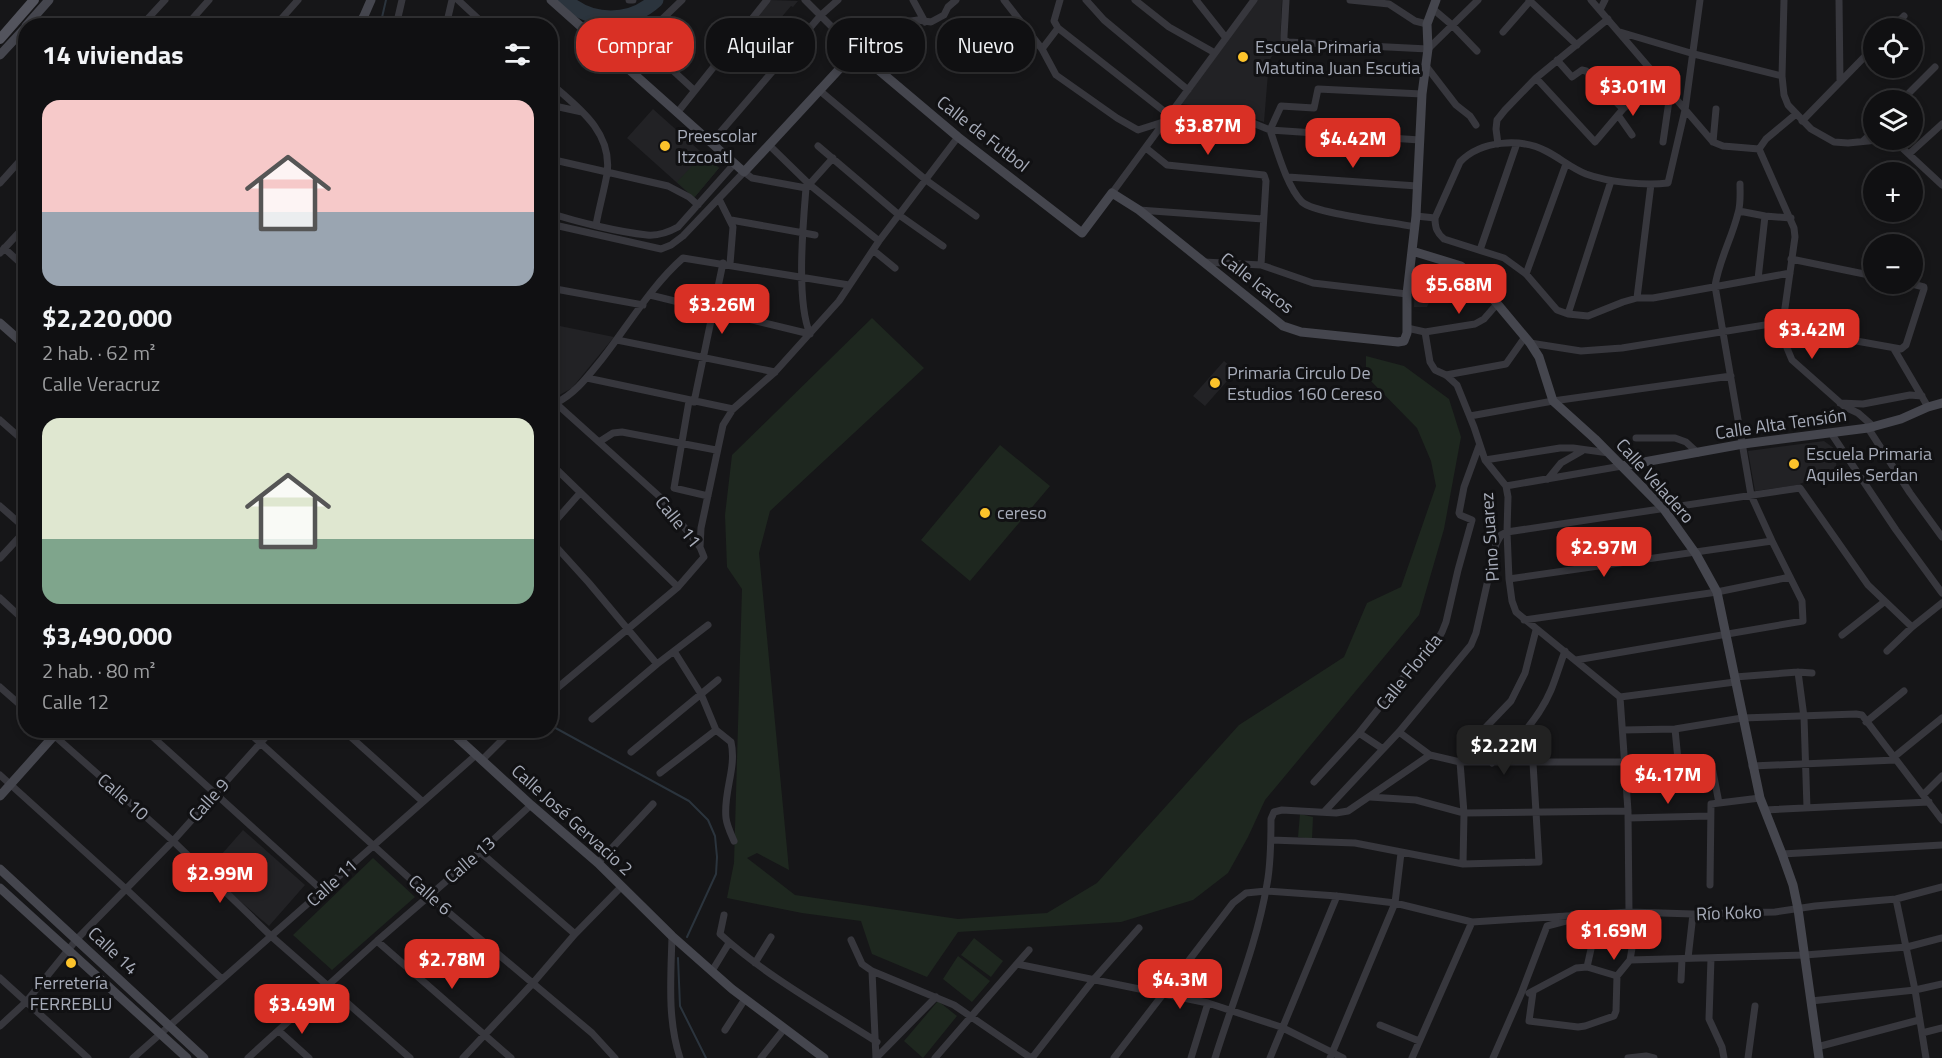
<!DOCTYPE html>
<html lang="es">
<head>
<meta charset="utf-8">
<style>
  body { margin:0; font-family:"Titillium Web",sans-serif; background:#1e1e20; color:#f1f3f6; height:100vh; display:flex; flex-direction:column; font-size:22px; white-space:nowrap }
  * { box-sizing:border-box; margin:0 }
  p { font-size:20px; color:#9c9d9f }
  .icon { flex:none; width:33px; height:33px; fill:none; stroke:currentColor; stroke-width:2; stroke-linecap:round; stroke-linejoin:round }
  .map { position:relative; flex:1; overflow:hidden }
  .details { position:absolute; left:18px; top:18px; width:540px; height:720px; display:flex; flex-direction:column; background:#101012; border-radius:24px; box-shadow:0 3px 9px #0003,0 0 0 2px #303032 }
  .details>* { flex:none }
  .hud { position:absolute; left:576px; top:18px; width:570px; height:54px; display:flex; gap:12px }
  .buttons { position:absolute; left:1863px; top:18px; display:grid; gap:12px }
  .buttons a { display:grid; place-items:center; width:60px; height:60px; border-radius:50%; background:#101012; box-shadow:0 3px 9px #0003,0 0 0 2px #303032; font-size:30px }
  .price { position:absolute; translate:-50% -51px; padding:0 14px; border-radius:12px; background:#d93025; color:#fff; font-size:20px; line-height:39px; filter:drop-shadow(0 2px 3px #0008) }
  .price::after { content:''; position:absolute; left:50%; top:36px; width:18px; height:14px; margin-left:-9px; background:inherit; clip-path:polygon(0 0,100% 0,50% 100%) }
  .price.selected { background:#222; color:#fff }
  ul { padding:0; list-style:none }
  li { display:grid; align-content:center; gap:12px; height:318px; padding:0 24px }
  li span { display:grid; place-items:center; height:186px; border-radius:18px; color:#555 }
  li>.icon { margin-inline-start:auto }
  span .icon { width:108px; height:108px; fill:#fffc; stroke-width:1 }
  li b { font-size:26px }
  h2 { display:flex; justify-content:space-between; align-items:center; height:72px; padding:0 24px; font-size:26px }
  .pill { padding:0 21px; border-radius:24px; background:#101012; box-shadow:0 3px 9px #0003,0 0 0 2px #303032; font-size:21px; line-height:54px }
  .pill.selected { background:#d93025; color:#fff }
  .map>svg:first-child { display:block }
</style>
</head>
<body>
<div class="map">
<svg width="1942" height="1058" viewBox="0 0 1942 1058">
  <rect width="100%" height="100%" fill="#161618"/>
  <path fill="#222225" d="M770 0 798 1 793 7 791 6 756 47 741 36Z
    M1257 0H1282L1280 43 1269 61 1264 122 1221 108 1181 104Z
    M653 109 719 168 694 198 627 138Z
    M1415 277 1431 282 1435 290 1427 307H1414Z
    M550 324 614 337 572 388 556 397 551 391Z
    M1224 361 1236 371 1205 406 1193 396Z
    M1824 441 1835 449 1837 456 1836 467 1832 471 1797 485 1755 491 1748 451Z
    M243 830 305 885 269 926 206 872Z"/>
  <path fill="#1e271f" d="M703 154 719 168 694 198 677 182Z
    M872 318 924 368 770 511 759 553 789 870 757 853 747 858 795 895 958 919 1047 913 1097 883 1239 725 1344 657 1367 603 1401 587 1436 486 1431 461 1417 428 1366 376V356L1404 366 1449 399 1461 437 1444 529 1419 615 1265 800 1248 837 1228 873 1193 900 1121 922 958 932 927 977 872 954 861 921 802 913 727 898 734 863 742 589 727 567 725 515 732 455Z
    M1000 445 1050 486 970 581 921 540Z
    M1300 814 1313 817 1312 839 1298 837Z
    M373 858 415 897 332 970 293 935Z
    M974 938 1003 961 991 977 961 955Z
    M958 956 990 981 972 1002 943 979Z
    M938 1001 957 1016 923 1058 904 1041Z"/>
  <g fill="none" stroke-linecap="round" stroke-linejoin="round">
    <path stroke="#2b343d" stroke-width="2" d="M380 26 386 0
      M550 725 689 801 708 820 715 836 717 857 716 874 687 937
      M678 958 680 1006 706 1058"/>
    <path stroke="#2b343d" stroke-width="15" d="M565 0C592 24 630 24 656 0"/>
    <path stroke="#37373d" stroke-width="7" d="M458 0 486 26
      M629 0H633
      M682 0 655 26 641 33 639 37 641 41 694 90
      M805 0 856 51
      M913 0 925 22
      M1004 0 1042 49 1056 75 1117 118 1138 130 1163 122
      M1060 0 1054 21 1058 28 1169 115
      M1086 0 1104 20 1188 90
      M1135 0 1169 27 1215 53
      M1196 0 1226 38
      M1286 0 1284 36V40L1288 42 1428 49 1478 0
      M1350 0 1389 4 1415 21 1427 24
      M1529 0 1577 45
      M1591 0 1713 142 1723 146 1759 149
      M1700 0 1685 110 1668 183C1645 186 1608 182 1586 174 1571 168 1560 158 1546 151 1521 138 1481 140 1460 162L1435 218C1435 228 1437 233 1444 239L1504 258 1526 274 1557 310 1568 314 1588 316 1623 302 1637 298H1653L1790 273
      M1784 0 1782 76 1784 95 1788 105 1811 129 1834 142 1848 143 1878 140 1900 146 1942 185
      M1839 0 1840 81
      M1433 9 1452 25 1477 51
      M1600 10 1605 0
      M141 26 165 0
      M186 26 209 0
      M275 26 298 0
      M396 26 402 0
      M446 26 452 0
      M1892 28 1904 16
      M1503 32 1530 1
      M1620 32 1694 54 1782 76
      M1042 49 1058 28
      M864 59 904 22 918 20 931 22 944 15 948 7 956 0
      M1557 60 1572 77 1582 70 1586 71 1623 109
      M1426 66 1456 105 1470 116 1476 125
      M1536 78 1595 142 1623 109 1657 78
      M550 83C578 107 613 132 607 174 604 191 599 208 596 225
      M819 90 926 180 976 216
      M1902 100 1935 67
      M550 105 582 112
      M1173 110 1211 111 1238 117 1270 130 1420 140
      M677 113 767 0
      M1618 115 1632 135
      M1802 121 1874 47
      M1863 141 1874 131
      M1663 142 1670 94
      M1713 142 1716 109
      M711 143 821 15 838 0
      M1498 144 1496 129 1497 120 1505 110 1536 78 1608 19
      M769 145 810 185 879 241
      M818 146 899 215 943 246
      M1146 148 1167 165 1264 175 1266 181 1261 265
      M1759 149 1794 228 1795 237 1783 322 1787 348 1792 360 1845 407 1858 413 1874 427
      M1759 149 1766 139 1796 114
      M1909 154 1942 124
      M550 159 668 186 689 197 698 205
      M1288 177 1417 186
      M0 183 26 154
      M806 188C803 225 796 301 810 334
      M1112 193 1254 0
      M719 199 733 227 730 264
      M1139 210 1263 219
      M1739 211 1765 216 1791 218
      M550 213C577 222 619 232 647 235 658 236 669 232 678 227L735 163
      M1416 216 1435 218
      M731 220 815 235
      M550 224 661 249 671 245 683 236 744 172 752 178 806 188 833 158
      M1415 227C1392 222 1316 214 1302 202 1287 187 1277 150 1270 130L1281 106 1314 108 1318 89 1422 94
      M4 248 26 268
      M873 250 895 268
      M1480 250 1517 143
      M0 253 26 225
      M1791 259 1874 276
      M1204 262 1261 265 1313 283 1407 294
      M1526 274 1566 164
      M1758 279 1765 216
      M550 288 643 305
      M650 295 810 334
      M1637 298 1651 184
      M1568 314 1611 181
      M1407 328 1425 332 1430 362 1435 370 1446 375 1457 385 1474 427 1485 460 1506 486 1508 497 1507 532 1509 579 1512 601 1516 612 1620 697
      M1784 328 1901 349 1906 345 1924 289V287L1912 284
      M1425 332 1475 324 1484 319 1497 304
      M617 340 775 372
      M1530 343 1581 351 1622 348 1783 322
      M1894 349 1928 407
      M1446 375 1506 364 1525 337
      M587 378 733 409
      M550 398 660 497 700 547 704 557 678 587 550 694
      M689 401 674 488 708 496
      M694 402 723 263
      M556 403C576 393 588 376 602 359 628 326 651 286 683 258L849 285
      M1840 403 1863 404 1910 395 1922 396
      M1470 416 1553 401 1731 376
      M0 420 26 443
      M1868 428 1910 493 1942 537
      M1831 433 1896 530 1942 593
      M1636 438H1675L1686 442 1698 453
      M599 442 613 433 622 432 716 450
      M1485 460 1560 448H1573L1609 453
      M550 463 678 587
      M1548 479 1561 463 1582 451
      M1506 486 1622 466
      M0 506 26 529
      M550 527 580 493
      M550 540 589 583 657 664
      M700 547 701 528 723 425 733 409 775 372 839 301 879 241 958 137
      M0 558 26 530
      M1509 579 1772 541
      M0 598 26 622
      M1524 620 1717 592 1790 577
      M1842 635 1884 602
      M674 651 701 694 716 730 731 742C737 768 723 792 726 818 727 826 731 834 734 841
      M1887 651 1912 627 1942 603
      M1576 660 1803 621 1802 601 1772 541 1751 495 1715 286C1719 260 1732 238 1738 213 1741 204 1740 193 1740 184
      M1798 672 1804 717 1807 808
      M1735 677 1798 672 1812 673
      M0 687 26 710
      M1620 697 1628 811 1629 912
      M1620 697 1735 682
      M592 719 657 664 708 625
      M1866 722 1904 691
      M1675 729 1678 760
      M48 730 173 841 271 936 410 1058
      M145 730 324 892
      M246 730 429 896 592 1033 615 1058
      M343 730 422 801
      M1623 730 1675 729 1742 718 1856 714 1862 715 1942 820
      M1399 732 1430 755 1460 762H1625
      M1359 733 1383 749
      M631 752 718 680
      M1894 757 1942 718
      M482 760 512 730
      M1492 763C1515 744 1539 718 1551 690 1556 678 1560 664 1565 651
      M1752 766 1896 760
      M1712 767 1719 803
      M660 773 716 730
      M0 775 126 889 222 979
      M1314 782 1359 733 1415 663 1434 646 1442 632 1446 622 1458 570 1472 520 1460 515 1459 513 1464 487 1479 446
      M1923 795 1942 776
      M1370 797 1416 800 1464 813 1628 811
      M1765 810 1929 802
      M1324 812 1399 732 1471 645 1476 633 1496 544 1501 535 1507 532 1800 488 1868 585 1912 627
      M1628 818 1710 816
      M1271 840 1355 843 1463 864 1539 862 1533 763
      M480 852 575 934
      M1782 854 1942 845
      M598 863 653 804
      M1463 864 1464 813 1460 762 1464 750 1511 701 1525 673 1536 630
      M1710 885 1711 804 1760 798
      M1896 899 1915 990 1926 1058
      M724 915 720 934C766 976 824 1008 877 1042
      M672 936C671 976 667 1019 680 1058
      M851 940 862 964 872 971 954 1005 1031 1058
      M377 941 511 1058
      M1688 958 1693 914
      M1711 958 1709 1019 1722 1047 1724 1058
      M1630 960 1805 955 1907 947 1942 938
      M755 963 771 937
      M1017 964 1208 1003 1281 1027 1343 1058
      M1587 967 1595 931 1594 914
      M712 971 729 943
      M872 971 876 1058
      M0 978 88 1058
      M1681 980 1682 959
      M1533 992 1529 1021 1578 1027 1585 1026 1614 1016 1616 1011 1617 976 1630 960 1638 913
      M1529 993 1576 968 1587 967 1617 976
      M1811 1001 1915 990 1942 984
      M1380 1025 1419 1041
      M0 1026 26 1002 77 939 173 841 272 730
      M725 1030 745 999
      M279 1031 309 1058
      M1922 1033 1942 1028
      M1817 1047 1919 1020
      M133 1058 476 755
      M248 1058 377 941 480 852 531 805
      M463 1058 533 983 575 934 621 887
      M761 1058 784 1029
      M876 1058 936 997
      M935 1058 1029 950
      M1032 1058 1094 979 1139 928
      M1114 1058 1233 903 1246 893 1266 891 1337 896 1395 903 1472 922 1629 912 1693 914 1775 912 1815 906 1896 899 1942 887
      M1191 1058 1208 1003
      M1215 1058C1233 1000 1257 944 1267 884 1271 863 1271 841 1271 819L1274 812 1282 810 1336 813 1348 811 1430 755
      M1270 1058 1337 896
      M1330 1058 1395 903 1401 853
      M1412 1058 1472 922
      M1493 1058 1521 994 1547 926 1566 921 1572 915
      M1628 1058 1646 1056 1654 1058
      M1748 1058 1755 1006"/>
    <path stroke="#45464e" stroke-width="9" d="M551 0 744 172 856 51 958 137 1082 233 1112 193 1139 210 1283 326 1301 332 1398 342 1404 341 1407 333V294L1416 216 1422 94 1428 49 1427 24 1436 0
      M26 26 49 0
      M358 26 364 16 371 0
      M0 55 26 27
      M1412 251 1461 266 1479 282 1530 343 1539 357 1553 401 1595 439 1663 508 1696 554 1717 592 1760 798 1782 854 1793 885 1798 909 1819 1058
      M0 323 26 346
      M1622 466 1743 444 1868 428 1901 419 1928 407 1942 403
      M449 730 531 805 598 863 672 936 732 989 824 1058
      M0 796 59 730
      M0 869 204 1058
      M0 888 187 1058"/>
    <path stroke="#53545d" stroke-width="10" d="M0 39 34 0"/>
  </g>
  <g fill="#fcc32b" stroke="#111113" stroke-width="2">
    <circle cx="1243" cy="57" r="6"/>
    <circle cx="665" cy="146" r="6"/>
    <circle cx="1215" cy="383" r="6"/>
    <circle cx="1794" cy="464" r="6"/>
    <circle cx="985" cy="513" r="6"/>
    <circle cx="71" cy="963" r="6"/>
  </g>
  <g text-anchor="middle" stroke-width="6" stroke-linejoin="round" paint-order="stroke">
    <g font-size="18" fill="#a7acb9" stroke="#111113" text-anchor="start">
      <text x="1255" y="53">Escuela Primaria<tspan x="1255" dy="21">Matutina Juan Escutia</tspan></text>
      <text x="677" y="142">Preescolar<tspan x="677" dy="21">Itzcoatl</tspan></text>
      <text x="1227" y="379">Primaria Circulo De<tspan x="1227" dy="21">Estudios 160 Cereso</tspan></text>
      <text x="1806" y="460">Escuela Primaria<tspan x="1806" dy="21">Aquiles Serdan</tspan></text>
      <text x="997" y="519">cereso</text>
      <text x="71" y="989" text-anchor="middle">Ferretería<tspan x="71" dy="21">FERREBLU</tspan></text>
    </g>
    <g font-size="18" fill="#a7acb9" stroke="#111113">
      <text transform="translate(983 134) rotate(38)" y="6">Calle de Futbol</text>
      <text transform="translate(1257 283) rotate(38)" y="6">Calle Icacos</text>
      <text transform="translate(1781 424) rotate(-8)" y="6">Calle Alta Tensión</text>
      <text transform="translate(1655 481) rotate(48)" y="6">Calle Veladero</text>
      <text transform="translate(678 522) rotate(51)" y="6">Calle 11</text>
      <text transform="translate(1490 537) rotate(-94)" y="6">Pino Suarez</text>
      <text transform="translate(1409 672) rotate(-51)" y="6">Calle Florida</text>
      <text transform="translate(123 797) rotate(41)" y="6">Calle 10</text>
      <text transform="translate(209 800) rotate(-48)" y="6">Calle 9</text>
      <text transform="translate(572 820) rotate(42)" y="6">Calle José Gervacio 2</text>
      <text transform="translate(470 860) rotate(-41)" y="6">Calle 13</text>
      <text transform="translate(332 883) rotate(-42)" y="6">Calle 11</text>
      <text transform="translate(430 895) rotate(42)" y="6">Calle 6</text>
      <text transform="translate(1729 913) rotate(-2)" y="6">Río Koko</text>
      <text transform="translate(113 951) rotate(43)" y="6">Calle 14</text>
    </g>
  </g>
</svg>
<div class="buttons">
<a><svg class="icon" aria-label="locate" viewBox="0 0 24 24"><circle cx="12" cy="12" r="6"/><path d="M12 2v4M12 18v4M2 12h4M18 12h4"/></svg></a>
<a><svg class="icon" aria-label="layers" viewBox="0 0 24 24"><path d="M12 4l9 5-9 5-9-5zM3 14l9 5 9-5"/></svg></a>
<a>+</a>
<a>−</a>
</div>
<b class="price" style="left:1633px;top:117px">$3.01M</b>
<b class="price" style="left:1208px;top:156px">$3.87M</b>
<b class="price" style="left:1353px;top:169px">$4.42M</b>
<b class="price" style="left:1459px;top:315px">$5.68M</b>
<b class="price" style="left:722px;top:335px">$3.26M</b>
<b class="price" style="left:1812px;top:360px">$3.42M</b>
<b class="price" style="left:1604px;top:578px">$2.97M</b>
<b class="price selected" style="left:1504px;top:776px">$2.22M</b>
<b class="price" style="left:1668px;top:805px">$4.17M</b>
<b class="price" style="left:220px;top:904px">$2.99M</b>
<b class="price" style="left:1614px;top:961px">$1.69M</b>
<b class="price" style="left:452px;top:990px">$2.78M</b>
<b class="price" style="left:1180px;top:1010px">$4.3M</b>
<b class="price" style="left:302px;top:1035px">$3.49M</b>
<div class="hud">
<a class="pill selected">Comprar</a>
<a class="pill">Alquilar</a>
<a class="pill">Filtros</a>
<a class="pill">Nuevo</a>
</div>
<section class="details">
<h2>14 viviendas<svg class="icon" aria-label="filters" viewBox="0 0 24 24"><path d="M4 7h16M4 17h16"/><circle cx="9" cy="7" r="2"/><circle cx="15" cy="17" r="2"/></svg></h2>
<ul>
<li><span style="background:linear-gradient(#f6c9c9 60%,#9aa5b1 0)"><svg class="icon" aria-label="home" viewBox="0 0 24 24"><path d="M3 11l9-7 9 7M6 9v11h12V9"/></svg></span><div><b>$2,220,000</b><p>2 hab. · 62 m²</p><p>Calle Veracruz</p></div></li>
<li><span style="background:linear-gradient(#dfe7d0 65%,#7fa58c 0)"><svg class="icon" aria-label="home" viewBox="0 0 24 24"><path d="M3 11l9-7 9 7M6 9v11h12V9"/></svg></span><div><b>$3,490,000</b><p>2 hab. · 80 m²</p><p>Calle 12</p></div></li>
</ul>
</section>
</div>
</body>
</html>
